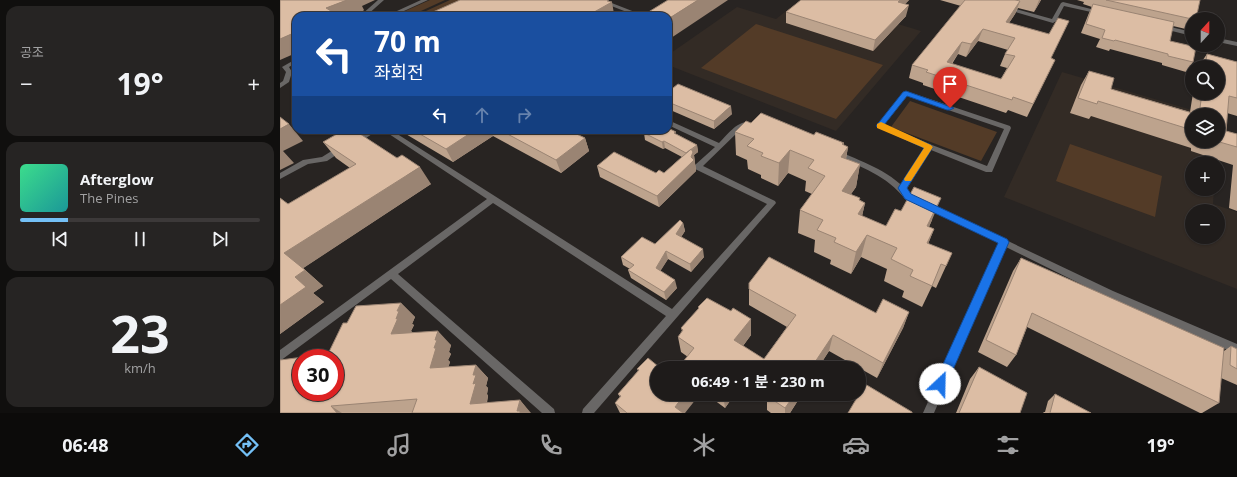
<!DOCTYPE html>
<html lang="ko">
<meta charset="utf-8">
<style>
body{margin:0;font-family:"Open Sans","Noto Sans KR",sans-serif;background:#262423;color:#f1f3f6;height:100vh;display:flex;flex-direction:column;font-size:15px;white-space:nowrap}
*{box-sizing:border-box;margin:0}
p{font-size:13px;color:#a1a1a2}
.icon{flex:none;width:22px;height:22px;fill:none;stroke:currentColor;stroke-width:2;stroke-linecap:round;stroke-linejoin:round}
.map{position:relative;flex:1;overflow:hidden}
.side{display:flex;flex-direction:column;gap:6px;padding:6px;background:#100f0e;width:280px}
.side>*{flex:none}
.top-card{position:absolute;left:12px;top:12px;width:380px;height:122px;border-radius:12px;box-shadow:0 1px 3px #0004,0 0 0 1px #3c3939;background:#1a4fa0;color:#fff;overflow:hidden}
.needle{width:26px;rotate:21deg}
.fabs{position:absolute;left:905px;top:12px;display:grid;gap:8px}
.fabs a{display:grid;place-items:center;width:40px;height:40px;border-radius:50%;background:#1e1b1a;box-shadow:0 1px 3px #0004,0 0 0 1px #3c3939;font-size:20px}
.speed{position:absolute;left:12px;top:349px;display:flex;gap:8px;font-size:20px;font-weight:700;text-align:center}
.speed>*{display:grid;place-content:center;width:52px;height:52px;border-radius:50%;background:#1e1b1a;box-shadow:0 1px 3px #0004,0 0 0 1px #3c3939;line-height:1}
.speed .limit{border:6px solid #d22;background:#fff;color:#111}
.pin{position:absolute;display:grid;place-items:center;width:34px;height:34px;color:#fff;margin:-41px -17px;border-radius:50% 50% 50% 0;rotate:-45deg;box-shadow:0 0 4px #0007}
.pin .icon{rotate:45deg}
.me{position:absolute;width:44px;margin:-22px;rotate:24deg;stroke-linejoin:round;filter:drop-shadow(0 0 3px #0008)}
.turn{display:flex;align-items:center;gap:14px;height:84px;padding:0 16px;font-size:18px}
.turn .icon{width:52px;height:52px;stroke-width:2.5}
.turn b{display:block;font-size:28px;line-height:34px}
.lanes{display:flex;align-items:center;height:38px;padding:0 16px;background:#0003;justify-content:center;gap:20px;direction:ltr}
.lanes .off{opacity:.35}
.big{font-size:30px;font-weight:700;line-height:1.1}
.side .widget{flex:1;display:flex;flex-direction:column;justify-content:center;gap:6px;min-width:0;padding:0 14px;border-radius:12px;background:#262423}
.side .dial{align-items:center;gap:0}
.dial b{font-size:52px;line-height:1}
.song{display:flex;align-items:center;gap:12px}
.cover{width:48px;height:48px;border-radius:6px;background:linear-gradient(135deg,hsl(150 70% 55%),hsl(180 70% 35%))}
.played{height:4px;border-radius:2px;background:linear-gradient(90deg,#74c0f6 20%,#3c3939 20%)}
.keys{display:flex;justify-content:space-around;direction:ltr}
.heat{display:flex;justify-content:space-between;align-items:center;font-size:22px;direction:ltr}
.trip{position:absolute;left:370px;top:361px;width:216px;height:40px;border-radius:20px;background:#1e1b1a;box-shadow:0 1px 3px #0004,0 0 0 1px #3c3939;font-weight:700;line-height:40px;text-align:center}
.dock{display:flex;height:64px;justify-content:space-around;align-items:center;background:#0c0b0a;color:#a1a1a2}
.dock .icon{width:28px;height:28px}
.dock .on{color:#74c0f6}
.dock b{font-size:18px;color:#f1f3f6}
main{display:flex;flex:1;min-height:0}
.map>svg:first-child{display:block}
.built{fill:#332b25;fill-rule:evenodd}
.green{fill:#533b27}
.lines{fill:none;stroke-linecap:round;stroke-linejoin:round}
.lane{fill:#696766;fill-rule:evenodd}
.street{fill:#696766;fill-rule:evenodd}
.wall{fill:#bda38d;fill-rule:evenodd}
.shaded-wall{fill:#9a8473}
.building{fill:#dcbda4;stroke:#9a8473;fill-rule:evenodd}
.route{fill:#1a73e8;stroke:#114b97}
.slow{fill:#f59e0b}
</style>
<main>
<section class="side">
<div class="widget"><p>공조</p>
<div class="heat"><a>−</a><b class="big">19°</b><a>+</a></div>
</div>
<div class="widget">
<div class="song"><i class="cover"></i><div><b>Afterglow</b><p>The Pines</p></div></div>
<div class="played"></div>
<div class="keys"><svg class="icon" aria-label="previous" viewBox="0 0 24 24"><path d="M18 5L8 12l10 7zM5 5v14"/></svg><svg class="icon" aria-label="pause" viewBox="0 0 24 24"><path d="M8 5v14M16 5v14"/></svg><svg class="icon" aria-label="next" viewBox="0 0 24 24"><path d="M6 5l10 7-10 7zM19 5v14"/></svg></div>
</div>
<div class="widget dial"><b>23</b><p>km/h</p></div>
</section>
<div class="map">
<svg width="957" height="413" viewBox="0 0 957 413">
<rect width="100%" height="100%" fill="#282422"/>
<path class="built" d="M520,0H539L641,31L556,131L388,65V55L457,7L496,19Z
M782,72L929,115H912V141H938L941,119L937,163H912V189H934L933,204L957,212V289L724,197ZM912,211H938V237H912Z"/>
<path class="green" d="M150,0H165L130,16H114Z
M170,0H192L165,16H135Z
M476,24L603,65L556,119L421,68Z
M630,101L717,132L701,161L611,127Z
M790,144L882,176L875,217L776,181Z"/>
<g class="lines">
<path class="lane" d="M626,91L730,126L731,128L712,172H706L651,150L626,190H620L619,188L620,186L645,148L597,126L624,92ZM627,96L724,129L707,166L652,145L604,125Z"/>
<path class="street" d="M98,0H104L86,16H80Z
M141,0H148L113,16H106Z
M316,0H324L365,16H357Z
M712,0H718L722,5L772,19L781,3L783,2L823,12L820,14L784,6L776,21L773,23L718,7Z
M882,25L912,32V36L880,28L879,27Z
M938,38L957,42V46L938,42Z
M16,59V63L9,67L12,72L9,82L0,88V83L3,81L6,72L2,67Z
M388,120L439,143C447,135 457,121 469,122L470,124L469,126L459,131L423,166L495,201L496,203L314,413H302L303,409L386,316L213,203L118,274L274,409L275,413H262L111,279L0,361V350L207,199L103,130H111L392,309L487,204L415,169L414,167L415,165L435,147L388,125Z
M90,130H98L77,144H71L70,142L71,140Z
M58,147H61L65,149L47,161L28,164L0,179V173L23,160L42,157Z
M554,152H560C586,163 612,172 631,195L833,291L957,344V354L827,297L726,247L654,413H643L719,243L625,199C607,176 581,166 554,156L553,154Z"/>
</g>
<path class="wall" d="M521,0H629L625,4L626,16L593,51L506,23V12Z
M660,0H761L754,12L738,8L735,14L729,23L771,58L775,60L747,117L728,110L726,113L643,85V83L629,78L632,65L681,6ZM698,41L728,50L725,54L720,66L727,68L721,79L672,64L678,54L686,57Z
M797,0H920L912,19V27L910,30L893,26L890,41L913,62L906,72L882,65V63L830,49L829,51L816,47L820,39L801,33L809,13L812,7L803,4L804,2Z
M927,54L957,62V116L947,113L946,131L957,134V211L949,208L953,165L911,151V148L811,116L809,119L790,113L801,85L809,71L831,89L910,112L913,93H938V67H918ZM912,115L938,141H912Z
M388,92L452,114L434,129L388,109Z
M471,123L534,135L568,147L566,159L580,164L576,187L571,194L580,200L585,203L582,216L606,226L621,211L652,220L649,227L654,229L648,244L672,253L656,288L652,286L642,307L622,297L624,291L604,281L607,269L581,257L571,274L550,264L551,260L534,252L535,240L518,233L520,210L532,194L525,191L526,181L508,173L498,186L481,178V175L468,169L467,160L456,155L455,132Z
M119,130H288L305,138L309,151L281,173L213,136L173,162Z
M364,133L396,134L417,145L418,152L414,155L416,171L379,207L320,177L317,166L376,173H384L402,157L385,148L383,149L365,140Z
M43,142L151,184L23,268L43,286L33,293L44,302L0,334V198L8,204L70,168L56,158Z
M403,223L405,231L401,237L424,257L411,272L388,259L380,271L397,288L386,300L351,278L348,270L350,269L343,265L341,257L375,244Z
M741,258L944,351L951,346L957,349V385L941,378L939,403L922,413H920L747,327L736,355L727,367L698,352L733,271Z
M469,283L596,313L629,312L623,328L597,378L549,351L538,368H398L408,357L401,352L398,337L402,331L401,328L418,310V307L451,311L471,319V335L463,346L484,359L507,327L469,305Z
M121,303L135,317L132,324L134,325L131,331L133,333L171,345L169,352L171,354L168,360L170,362L168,367L196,365L208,378L206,386L208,388L207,394L208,396L207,403L240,400L250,413H0L48,354L67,323Z
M699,367L740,413H676L690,379Z
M357,369L405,413H340L335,403L340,397L338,394L358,371Z
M426,394H455L445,408Z
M478,394H522L510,413H491L487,410V400Z
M775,394L811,413H763L764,412H765L768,401Z"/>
<path class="shaded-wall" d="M67,0H95L82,6L84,10L81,13L75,16H39L46,8Z
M329,0V4L332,2L334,14L331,16H307Z
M418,0H448L388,40V19Z
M620,0H629L616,13L618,2Z
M759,0H761L754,12Z
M740,1L735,14L721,35L726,22Z
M629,5L626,16L593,51L595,40Z
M703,29L698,41L686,57L691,44Z
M16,32V53L0,60V39Z
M682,42L678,54L663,75L667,62Z
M451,106L452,114L434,129V121Z
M9,124L23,141L3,151L14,163L0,170V129Z
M195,130H210L213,136L173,162L166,149Z
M305,138L309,151L281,173L276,160Z
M384,141L385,148L383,149L382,142Z
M564,143L561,156L568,147L564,169L557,179L562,144Z
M417,145L418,152L414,155L416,171L379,207L377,196L407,154Z
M510,150L508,173L498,186L499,163Z
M580,164L576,187L558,213L562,191Z
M140,167L151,184L22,269L4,253Z
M661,198L652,220L638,249L647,226Z
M585,203L580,225L578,214Z
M403,223L405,231L398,242L396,234Z
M654,229L645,252L647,243Z
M587,235L581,257L571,274L576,252Z
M423,249L424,257L411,272L410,264Z
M386,251L388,259L378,275L376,268Z
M25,270L43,286L33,293L44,302L0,334V305L15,277Z
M395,280L397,288L386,300L384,292Z
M121,303L135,317L132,324L134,325L131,331L133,333L111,334L116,319L117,311Z
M629,312L623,328L597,378L603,363Z
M471,319V335L456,355L454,340Z
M158,331L171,345L169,352L171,354L168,360L170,362L164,382L150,368L154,348L155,340Z
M553,335L549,351L538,368H531Z
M196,365L208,378L206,386L208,388L207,394L208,396L204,413L190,404L193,384V375Z
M405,394H420L405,413H397L395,407Z
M443,394H455L445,408Z
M515,394H522L510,413H505V408Z
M240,400L251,413H239L237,411Z
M51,406L62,413H57Z"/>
<path class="building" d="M0,0H67L46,8L51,11L39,16H16V32L0,39Z
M180,0H328L327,1L332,2L307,16H144Z
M388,0H418L388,19V16H362Z
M521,0H620L618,2L629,5L595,40L506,12Z
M685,0H735L740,1L726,22L769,34L778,18L789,21L771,58L775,60L753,104L733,97L732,100L646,72L648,70L632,65ZM703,29L735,38L725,54L735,56L721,79L667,62L682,42L691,44Z
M826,0H920L916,19H912Z
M813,4L894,22L890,41L916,47L913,62L888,56V54L835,40L834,41L822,38L825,30L806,24Z
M927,54L957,62V98L949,96L946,131L957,134V147L936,141H938V115H912V130L818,101L817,104L798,98L809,71L834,78L831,89L919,115L922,93H938V67H925Z
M398,84L451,106L434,121L388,102V92Z
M481,113L534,135L536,132L564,143L562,144L568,147L561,157L580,164L562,191L580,198L579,200L585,203L578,214L606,226L615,209L621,211L634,187L661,198L647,226L654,229L647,243L672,253L666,266L661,264L652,286L630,276L633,270L611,259L617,248L587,235L576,252L554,242L556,238L537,230L543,220L520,210L545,176L528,168L534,160L510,150L499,163L481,156L483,153L467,146L474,139L455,132L466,121L471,123Z
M0,117L9,124L0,129Z
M388,128L396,132L394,133L417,145L406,153L384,141L382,142L364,133L368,130H388Z
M64,130H74L117,158L122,155L140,167L4,253L25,270L15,277L26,287L0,305V198L8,204L76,164L43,142Z
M133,130H195L166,149Z
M220,130H288L305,138L276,160Z
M411,149L413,152L411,157L414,160L377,196L317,166L334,152L376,173L379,170L384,173Z
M400,220L403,223L396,234L423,249L410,264L386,251L376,268L395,280L384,292L348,270L354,265L341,257L362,237L375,244Z
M489,257L596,313L603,299L629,312L603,363L553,335L531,368H398L414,348L398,337L403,330L401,328L419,308L418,307L427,298L451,311L453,308L471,319L454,340L484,359L516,315L469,289V283Z
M741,258L944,348L939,403L752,313L736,355L706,340Z
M121,303L117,311H119L116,319L118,318L111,334L158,331L155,340H157L154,348H156L150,368L196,365L193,375H196L193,384L196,383L190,404L240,400L237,411H240V413H132L137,399L51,406L57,413H0V360L48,354L63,323H67L76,306ZM21,358H55V392H21Z
M951,346L957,349V369L950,365Z
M368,358L379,367L381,364L387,368H377V394H405L395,407L403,413H347L335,403L341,396L338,394L359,370L357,369Z
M699,367L747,393L740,413H679Z
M585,384L632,412V413H568Z
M489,394H515L505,408L487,396Z
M775,394L811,413H770Z"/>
<path class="route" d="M626,91L674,108L670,110H667L627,96L604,125L651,145L653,147L627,188L631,194L727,239L729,242L665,388L660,390L656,388L654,384L718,243L625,199L618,188L644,148L596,126L623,92Z"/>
<path class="slow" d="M601,122L651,145L653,147L631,181H625L624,179L644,148L597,128V124Z"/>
</svg>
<div class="fabs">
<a><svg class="needle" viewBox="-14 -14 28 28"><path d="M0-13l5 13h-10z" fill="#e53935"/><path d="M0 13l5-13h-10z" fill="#a1a1a2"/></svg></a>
<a><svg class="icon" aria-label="search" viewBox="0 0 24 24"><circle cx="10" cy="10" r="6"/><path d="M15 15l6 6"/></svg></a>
<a><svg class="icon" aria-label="layers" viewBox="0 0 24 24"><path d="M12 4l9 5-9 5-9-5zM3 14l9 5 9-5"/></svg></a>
<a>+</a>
<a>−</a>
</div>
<div class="speed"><div class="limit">30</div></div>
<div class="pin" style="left:670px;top:108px;background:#d93025"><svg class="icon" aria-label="arrive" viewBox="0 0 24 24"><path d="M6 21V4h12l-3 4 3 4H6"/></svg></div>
<svg class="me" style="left:660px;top:384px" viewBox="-20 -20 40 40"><circle r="19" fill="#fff"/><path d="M0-13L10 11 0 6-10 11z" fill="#1a73e8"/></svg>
<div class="trip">06:49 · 1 분 · 230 m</div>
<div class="top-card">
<div class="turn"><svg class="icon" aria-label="left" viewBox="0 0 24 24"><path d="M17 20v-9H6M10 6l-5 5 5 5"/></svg><div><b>70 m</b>좌회전</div></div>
<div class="lanes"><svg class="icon" aria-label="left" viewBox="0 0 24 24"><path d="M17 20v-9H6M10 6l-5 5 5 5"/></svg><svg class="icon off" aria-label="ahead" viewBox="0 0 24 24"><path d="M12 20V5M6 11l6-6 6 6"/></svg><svg class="icon off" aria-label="right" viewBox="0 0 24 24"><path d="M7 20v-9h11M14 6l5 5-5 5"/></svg></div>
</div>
</div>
</main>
<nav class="dock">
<b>06:48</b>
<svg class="icon on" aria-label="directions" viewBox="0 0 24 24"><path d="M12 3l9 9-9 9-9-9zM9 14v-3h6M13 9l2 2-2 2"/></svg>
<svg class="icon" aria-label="music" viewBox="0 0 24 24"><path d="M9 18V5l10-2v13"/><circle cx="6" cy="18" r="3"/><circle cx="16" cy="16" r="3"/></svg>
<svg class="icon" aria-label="phone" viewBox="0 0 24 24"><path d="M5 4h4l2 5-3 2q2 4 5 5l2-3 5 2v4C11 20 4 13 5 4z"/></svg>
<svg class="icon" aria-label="climate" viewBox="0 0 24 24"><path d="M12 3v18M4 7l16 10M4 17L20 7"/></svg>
<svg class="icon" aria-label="car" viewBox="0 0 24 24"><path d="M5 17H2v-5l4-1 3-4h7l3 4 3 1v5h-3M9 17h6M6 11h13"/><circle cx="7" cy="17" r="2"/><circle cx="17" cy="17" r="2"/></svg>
<svg class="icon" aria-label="filters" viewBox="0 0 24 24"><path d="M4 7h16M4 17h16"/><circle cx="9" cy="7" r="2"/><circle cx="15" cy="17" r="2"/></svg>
<b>19°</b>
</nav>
